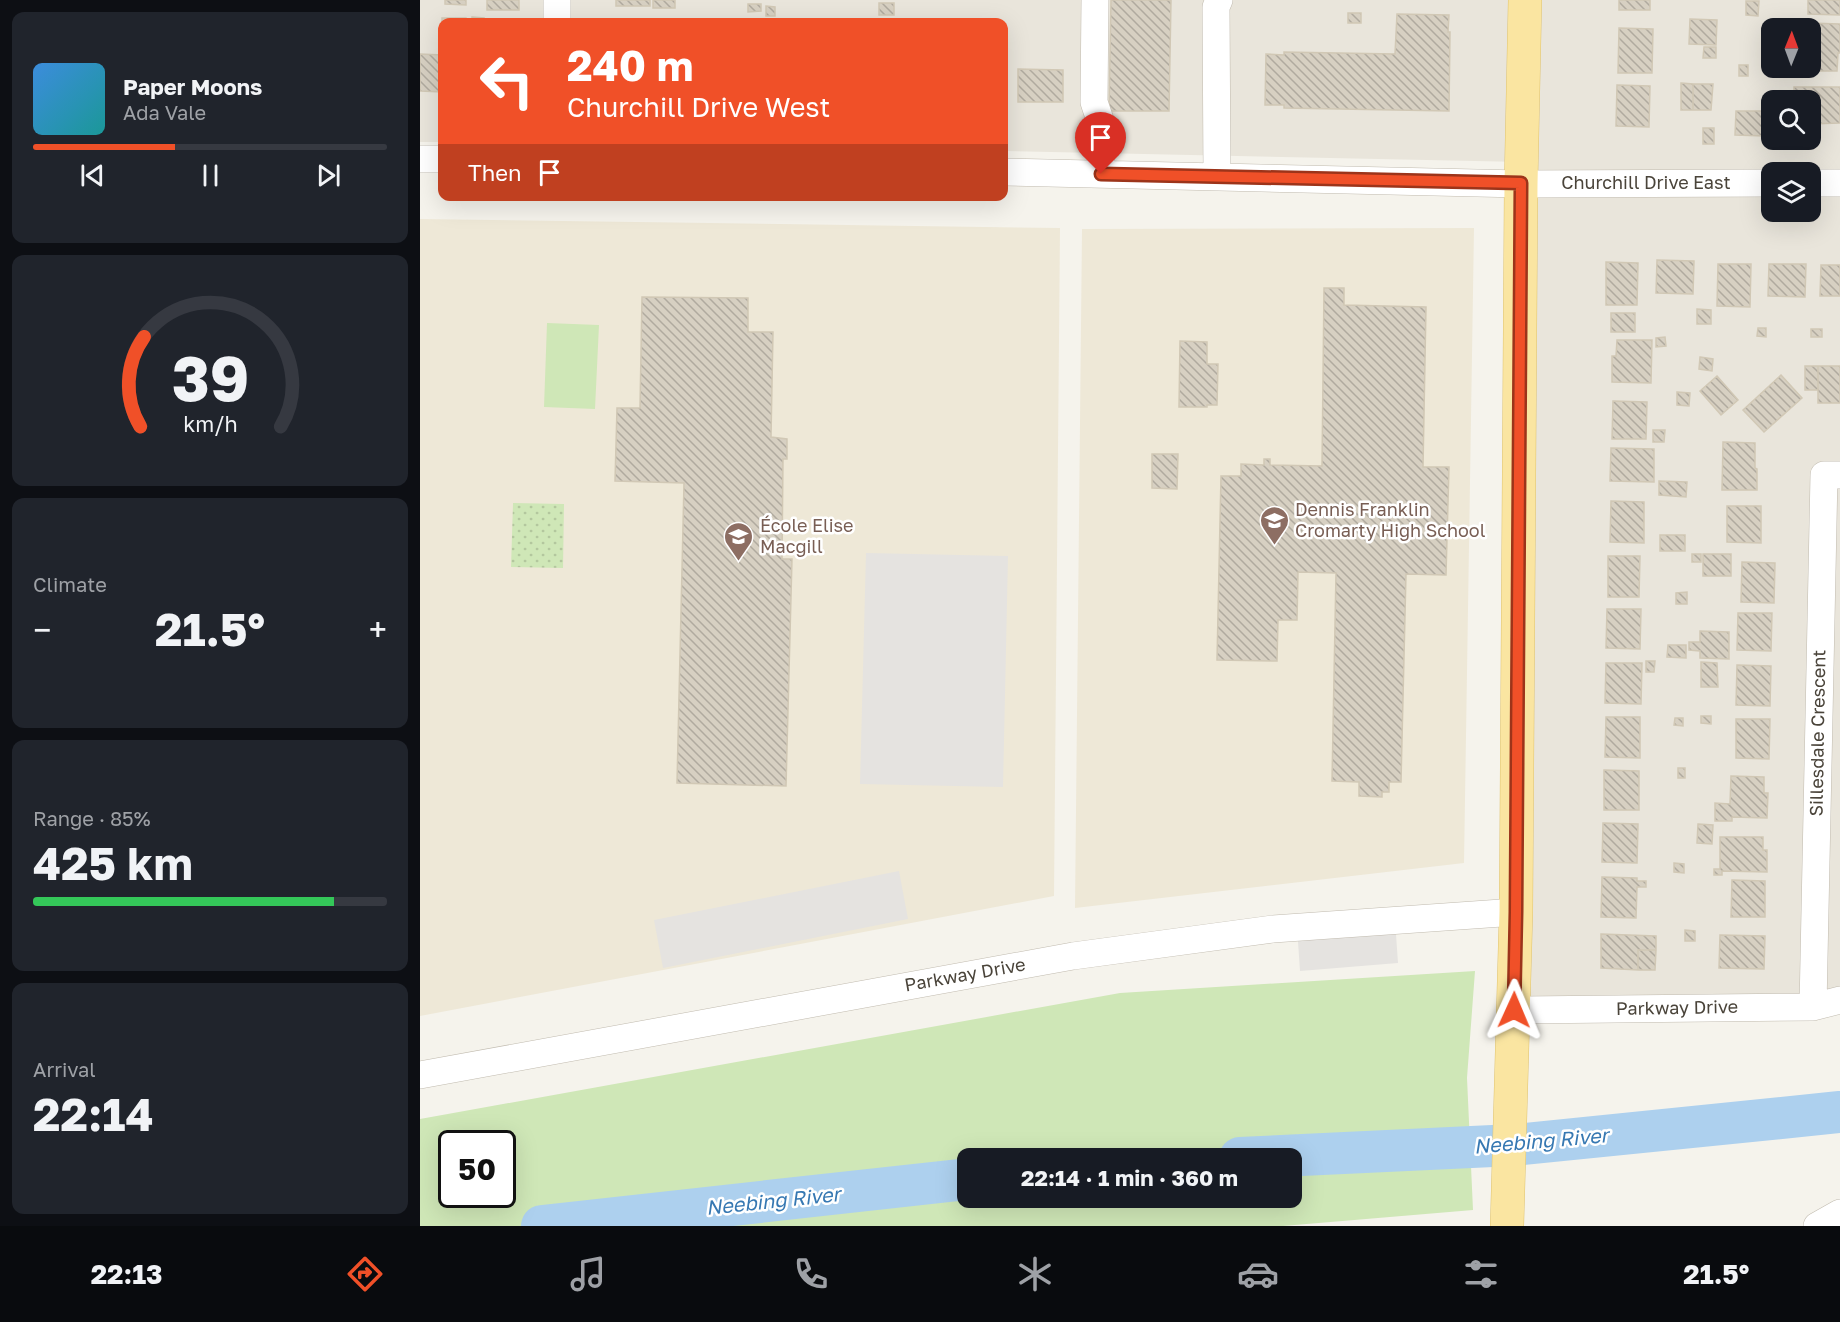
<!DOCTYPE html>
<meta charset="utf-8">
<style>
body{margin:0;font-family:"Golos Text",sans-serif;background:#20242c;color:#f1f3f6;height:100vh;display:flex;flex-direction:column;font-size:22px;white-space:nowrap}
*{box-sizing:border-box;margin:0}
p{font-size:20px;color:#9ea1a6}
.icon{flex:none;width:33px;height:33px;fill:none;stroke:currentColor;stroke-width:2;stroke-linecap:round;stroke-linejoin:round}
.map{position:relative;flex:1;overflow:hidden}
.side{display:flex;flex-direction:column;gap:12px;padding:12px;background:#0d0f14;width:420px}
.side>*{flex:none}
.top-card{position:absolute;left:18px;top:18px;width:570px;height:183px;border-radius:12px;box-shadow:0 6px 24px #0002;background:#f05028;color:#fff;overflow:hidden}
.needle{width:39px;rotate:1deg}
.buttons{position:absolute;left:1341px;top:18px;display:grid;gap:12px}
.buttons a{display:grid;place-items:center;width:60px;height:60px;border-radius:12px;background:#171b24;box-shadow:0 6px 24px #0002;font-size:30px}
.speed{position:absolute;left:18px;top:1130px;display:flex;gap:12px;font-size:30px;font-weight:700;text-align:center}
.speed>*{display:grid;place-content:center;width:78px;height:78px;border-radius:50%;background:#171b24;box-shadow:0 6px 24px #0002;line-height:1}
.speed .limit{border:3px solid #111;border-radius:9px;background:#fff;color:#111}
.pin{position:absolute;display:grid;place-items:center;width:51px;height:51px;color:#fff;margin:-62px -26px;border-radius:50% 50% 50% 0;rotate:-45deg;box-shadow:0 0 6px #0007}
.pin .icon{rotate:45deg}
.me{position:absolute;width:66px;margin:-33px;rotate:1deg;stroke-linejoin:round;filter:drop-shadow(0 0 4px #0008)}
.turn{display:flex;align-items:center;gap:21px;height:126px;padding:0 30px;font-size:27px}
.turn .icon{width:78px;height:78px;stroke-width:2.5}
.turn b{display:block;font-size:42px;line-height:51px}
.then{display:flex;align-items:center;height:57px;padding:0 30px;background:#0003;gap:12px;font-size:22px}
.big{font-size:45px;font-weight:700;line-height:1.1}
.side .widget{flex:1;display:flex;flex-direction:column;justify-content:center;gap:9px;min-width:0;padding:0 21px;border-radius:12px;background:#20242c}
.side .dial{align-items:center;gap:0}
.dial svg{height:156px;overflow:visible;fill:none;stroke:#363941;stroke-width:7;stroke-linecap:round;text-anchor:middle}
.dial text{fill:#f1f3f6;stroke:none}
.song{display:flex;align-items:center;gap:18px}
.cover{width:72px;height:72px;border-radius:9px;background:linear-gradient(135deg,hsl(210 70% 55%),hsl(180 70% 35%))}
.played{height:6px;border-radius:3px;background:linear-gradient(90deg,#f05028 40%,#363941 40%)}
.keys{display:flex;justify-content:space-around;direction:ltr}
.heat{display:flex;justify-content:space-between;align-items:center;font-size:33px;direction:ltr}
.charge{height:9px;border-radius:4px;background:linear-gradient(90deg,#34c759 85%,#363941 0)}
.trip{position:absolute;left:537px;top:1148px;width:345px;height:60px;border-radius:12px;background:#171b24;box-shadow:0 6px 24px #0002;font-weight:700;line-height:60px;text-align:center}
.dock{display:flex;height:96px;justify-content:space-around;align-items:center;background:#090b0e;color:#9ea1a6}
.dock .icon{width:42px;height:42px}
.dock .on{color:#f05028}
.dock b{font-size:27px;color:#f1f3f6}
main{display:flex;flex:1;min-height:0}
.map>svg:first-child{display:block}
.residential{fill:#e9e5db;fill-rule:evenodd}
.education{fill:#eee8d7}
.green{fill:#cfe7b7;fill-rule:evenodd}
.park{fill:url(#park-dots)}
.parking{fill:#e5e3e0}
.lines{fill:none;stroke-linecap:round;stroke-linejoin:round}
.river{stroke:#add0ee;stroke-width:42}
.building{fill:url(#building-back-hatch);stroke:#d1c8b5;stroke-width:1.5}
.minor-casing{stroke:#c1bbaf;stroke-width:28}
.major-casing{stroke:#dfc370;stroke-width:34}
.minor{stroke:#fff;stroke-width:27}
.major{stroke:#fae5a1;stroke-width:33}
.route-casing{stroke:#9c341a;stroke-width:15}
.route{stroke:#f05028;stroke-width:10}
.labels{text-anchor:middle;stroke-width:5;stroke-linejoin:round;paint-order:stroke}
.street-label{font-size:18px;fill:#4a443a;stroke:#fff}
.education-label{font-size:18px;fill:#785e54;stroke:#fff;text-anchor:start}
.water-label{font-size:20px;font-style:italic;fill:#3678b2;stroke:#fff}
</style>
<main>
<section class="side">
<div class="widget">
<div class="song"><i class="cover"></i><div><b>Paper Moons</b><p>Ada Vale</p></div></div>
<div class="played"></div>
<div class="keys"><svg class="icon" aria-label="previous" viewBox="0 0 24 24"><path d="M18 5L8 12l10 7zM5 5v14"/></svg><svg class="icon" aria-label="pause" viewBox="0 0 24 24"><path d="M8 5v14M16 5v14"/></svg><svg class="icon" aria-label="next" viewBox="0 0 24 24"><path d="M6 5l10 7-10 7zM19 5v14"/></svg></div>
</div>
<div class="widget dial"><svg viewBox="0 0 100 80">
<path d="M14 69A42 42 0 1 1 86 69"/>
<path d="M14 69A42 42 0 0 1 16 23" stroke="#f05028"/>
<text x="50" y="56" font-size="32" font-weight="700">39</text>
<text x="50" y="72" font-size="11">km/h</text>
</svg></div>
<div class="widget"><p>Climate</p>
<div class="heat"><a>−</a><b class="big">21.5°</b><a>+</a></div>
</div>
<div class="widget"><p>Range · 85%</p><b class="big">425 km</b><div class="charge"></div></div>
<div class="widget"><p>Arrival</p><b class="big">22:14</b></div>
</section>
<div class="map">
<svg width="1420" height="1226" viewBox="0 0 1420 1226">
<defs>
<pattern id="park-dots" width="8" height="8" patternUnits="userSpaceOnUse" patternTransform="scale(1.5)"><rect width="8" height="8" fill="#cfe7b7"/><path d="M2 2h.1M6 6h.1" fill="none" stroke="#b3c79e" stroke-width="1.8" stroke-linecap="round"/></pattern>
<pattern id="building-back-hatch" width="6" height="6" patternUnits="userSpaceOnUse" patternTransform="scale(1.5)"><rect width="6" height="6" fill="#d7d0c2"/><path d="M-1 5l2 2M0 0l6 6M5-1l2 2" fill="none" stroke="#b0aa9f"/></pattern>
</defs>
<rect width="100%" height="100%" fill="#f5f3ec"/>
<path class="residential" d="M0,0H1420V990L1391,998H1098L1103,162L584,151V22H22V142H0ZM1352,28H1390V68H1352ZM1352,100H1390V140H1352ZM1352,172H1390V212H1352Z"/>
<path class="education" d="M0,219L640,228L634,896L0,1016Z
M1054,228L1044,863L655,908L662,229Z"/>
<path class="green" d="M127,323L179,325L175,409L124,407Z
M1055,971L1047,1078L1053,1210L863,1226H0V1119L700,993ZM32,1143H82V1194H32ZM548,1158H872V1197H548Z"/>
<path class="park" d="M93,503L144,504L143,568L91,567Z"/>
<path class="parking" d="M446,553L588,556L583,787L440,784Z
M479,871L488,919L243,968L234,920Z
M975,920L978,963L880,971L877,927Z"/>
<g class="lines">
<path class="river" d="M820,1158L1094,1145L1420,1112
M122,1226L548,1179"/>
</g>
<path class="building" d="M25,0H46V5L25,4Z
M67,0H99V10H67Z
M196,0H230V6H196Z
M233,0H255V8H233Z
M691,0H751L749,111H689Z
M1199,0H1230V10H1199Z
M1388,0H1420V15L1388,14Z
M1326,1H1339L1338,16L1326,15Z
M459,3H474V15H459Z
M328,4H341V11L328,12Z
M346,6L355,7V16H346Z
M928,13H941V23H928Z
M977,14L1029,15L1028,32H1030L1029,111L864,108V105H845L846,54L864,55V52L975,54Z
M52,17L64,18L63,22H52Z
M22,18H46V22H22V44Z
M1270,19L1297,20L1296,45L1269,44Z
M1388,23L1420,24V53H1418L1417,71H1387V68H1390V28H1387Z
M1199,28L1233,29L1232,73H1198Z
M1284,47H1296V58H1283Z
M0,54L22,55V92L0,91Z
M1319,65H1328V76H1319Z
M598,69L643,70V102H598Z
M1261,83L1273,84V110H1261Z
M1273,84H1293L1291,110H1273Z
M1197,85L1230,86L1229,127L1196,126Z
M1374,87H1420V123L1390,124V100H1374Z
M1316,111H1345L1344,136L1315,135Z
M1283,128H1294V144H1283Z
M1237,260L1274,261L1273,294L1236,293Z
M1186,262L1218,263L1217,305H1186Z
M1298,264H1331L1330,307L1297,306Z
M1349,264H1386L1385,297L1348,296Z
M1401,265H1420V296H1400Z
M904,288H924V305L1006,307L1003,467H1029L1026,575L986,574L981,782H969V792H962V797L939,796V782L912,781L916,573L878,572L877,620H858L857,661L797,660L801,476H821V464L844,465V459H850V465L902,466Z
M222,297L328,298V332H353L351,437L367,439V459H363L362,559H372L366,786L257,783L264,483L195,481L197,408H220Z
M1277,309L1291,310V324H1277Z
M1191,313H1215V332H1191Z
M1338,328H1346V337L1337,336Z
M1391,329H1402V337H1391Z
M1245,337L1246,346L1236,347V338Z
M1197,340H1232L1231,383L1192,382V356H1196Z
M760,341L787,342V364H798L797,405H787V407H759Z
M1280,357L1293,359L1292,371L1279,369Z
M1385,366H1398V390H1385Z
M1398,366H1420V403H1398Z
M1361,375L1382,398L1344,432L1323,410Z
M1297,376L1318,400L1301,415L1280,391Z
M1257,392L1270,393L1269,406L1257,405Z
M1193,401L1227,402L1226,439H1192Z
M1233,430H1245L1244,442H1233Z
M1303,442L1335,443V468L1337,469V490H1302Z
M1191,448L1234,449V482L1190,481Z
M732,454H758L757,489L732,488Z
M1239,481L1267,482L1266,497L1239,495Z
M1191,501L1224,502V543L1190,542Z
M1307,506H1341V543L1307,542Z
M1240,535H1265V551H1240Z
M1272,554H1281V562H1272Z
M1283,554H1311V576H1283Z
M1188,556H1220L1219,597H1188Z
M1322,562L1355,563L1354,603L1321,602Z
M1267,592V604H1256V593Z
M1187,609H1221L1220,649L1186,648Z
M1318,613H1352L1351,651L1317,650Z
M1280,631L1309,632V659L1280,658V651L1269,650V642H1280Z
M1248,645H1266V658L1247,657Z
M1226,661H1235L1234,672H1226Z
M1281,662L1297,663L1298,687H1281Z
M1186,663H1222L1221,704L1185,703Z
M1317,665L1351,666L1350,706L1316,705Z
M1281,716H1291V724L1281,723Z
M1186,717H1220V758L1185,757Z
M1255,718H1263V726L1254,725Z
M1316,719H1350L1349,759L1316,758Z
M1258,768H1265V778H1258Z
M1184,770L1219,771V810H1184Z
M1311,776L1344,777V793H1348L1347,818L1312,817V821H1295V803L1310,804Z
M1183,823L1218,824L1217,863L1182,862Z
M1278,824L1293,825L1292,844L1277,843Z
M1300,837H1343V850H1347V872L1302,871V875H1294V869H1300Z
M1254,863L1264,864V873L1254,872Z
M1182,877L1217,878V881H1226V887H1217L1216,918L1181,917Z
M1312,880L1345,881V917H1311Z
M1265,930L1275,931V941H1265Z
M1181,934L1236,936V950H1218V970L1181,968Z
M1300,935L1345,936L1344,969L1299,968Z
M1218,950H1236L1235,970H1218Z"/>
<g class="lines">
<defs>
<path id="minor" d="M137,0V22
M675,0L674,102L681,123V174
M0,159H22
M584,172L1101,184L1352,183
M797,177L796,7L799,0
M1390,183H1420
M1393,1007L1404,475H1420
M1094,1010L1393,1007L1420,1000
M0,1075L653,956L853,929L1096,912
M1397,1226L1420,1213"/>
<path id="major" d="M1087,1226L1096,912L1101,184L1105,0"/>
</defs>
<use href="#minor" class="minor-casing"/>
<use href="#major" class="major-casing"/>
<use href="#minor" class="minor"/>
<use href="#major" class="major"/>
</g>
<g class="lines">
<defs>
<path id="route" d="M681,174L1101,183L1096,912L1094,1010"/>
</defs>
<use href="#route" class="route-casing"/>
<use href="#route" class="route"/>
</g>
<defs>
<symbol id="school-pin" viewBox="-11 -11 22 30"><path d="M0 17L-7.5 6A9.5 9.5 0 1 1 7.5 6Z" fill="#8d6e63" stroke="#fff"/><path d="M0-5L7-2L0 1L-7-2ZM-4 1L0 2.5L4 1V4Q0 6-4 4Z" fill="#fff"/></symbol>
</defs>
<g fill-rule="evenodd">
<use href="#school-pin" x="838" y="504" width="33" height="45"/>
<use href="#school-pin" x="302" y="520" width="33" height="45"/>
</g>
<g class="labels">
<g class="street-label">
<text x="1226" y="189">Churchill Drive East</text>
<text transform="translate(1398 733) rotate(-89)" y="6">Sillesdale Crescent</text>
<text transform="translate(545 975) rotate(-10)" y="6">Parkway Drive</text>
<text transform="translate(1257 1008) rotate(-1)" y="6">Parkway Drive</text>
</g>
<g class="education-label">
<text x="875" y="516">Dennis Franklin<tspan x="875" dy="21">Cromarty High School</tspan></text>
<text x="340" y="532">École Elise<tspan x="340" dy="21">Macgill</tspan></text>
</g>
<g class="water-label">
<text transform="translate(1121 1141) rotate(-5)" y="7">Neebing River</text>
<text transform="translate(353 1201) rotate(-6)" y="7">Neebing River</text>
</g>
</g>
</svg>
<div class="buttons">
<a><svg class="needle" viewBox="-14 -14 28 28"><path d="M0-13l5 13h-10z" fill="#e53935"/><path d="M0 13l5-13h-10z" fill="#9ea1a6"/></svg></a>
<a><svg class="icon" aria-label="search" viewBox="0 0 24 24"><circle cx="10" cy="10" r="6"/><path d="M15 15l6 6"/></svg></a>
<a><svg class="icon" aria-label="layers" viewBox="0 0 24 24"><path d="M12 4l9 5-9 5-9-5zM3 14l9 5 9-5"/></svg></a>
</div>
<div class="speed"><div class="limit">50</div></div>
<div class="pin" style="left:681px;top:174px;background:#d93025"><svg class="icon" aria-label="arrive" viewBox="0 0 24 24"><path d="M6 21V4h12l-3 4 3 4H6"/></svg></div>
<svg class="me" style="left:1094px;top:1010px" viewBox="-20 -20 40 40"><path d="M0-17L14 15 0 8-14 15z" fill="#f05028" stroke="#fff" stroke-width="4"/></svg>
<div class="trip">22:14 · 1 min · 360 m</div>
<div class="top-card">
<div class="turn"><svg class="icon" aria-label="left" viewBox="0 0 24 24"><path d="M17 20v-9H6M10 6l-5 5 5 5"/></svg><div><b>240 m</b>Churchill Drive West</div></div>
<div class="then">Then<svg class="icon" aria-label="arrive" viewBox="0 0 24 24"><path d="M6 21V4h12l-3 4 3 4H6"/></svg></div>
</div>
</div>
</main>
<nav class="dock">
<b>22:13</b>
<svg class="icon on" aria-label="directions" viewBox="0 0 24 24"><path d="M12 3l9 9-9 9-9-9zM9 14v-3h6M13 9l2 2-2 2"/></svg>
<svg class="icon" aria-label="music" viewBox="0 0 24 24"><path d="M9 18V5l10-2v13"/><circle cx="6" cy="18" r="3"/><circle cx="16" cy="16" r="3"/></svg>
<svg class="icon" aria-label="phone" viewBox="0 0 24 24"><path d="M5 4h4l2 5-3 2q2 4 5 5l2-3 5 2v4C11 20 4 13 5 4z"/></svg>
<svg class="icon" aria-label="climate" viewBox="0 0 24 24"><path d="M12 3v18M4 7l16 10M4 17L20 7"/></svg>
<svg class="icon" aria-label="car" viewBox="0 0 24 24"><path d="M5 17H2v-5l4-1 3-4h7l3 4 3 1v5h-3M9 17h6M6 11h13"/><circle cx="7" cy="17" r="2"/><circle cx="17" cy="17" r="2"/></svg>
<svg class="icon" aria-label="filters" viewBox="0 0 24 24"><path d="M4 7h16M4 17h16"/><circle cx="9" cy="7" r="2"/><circle cx="15" cy="17" r="2"/></svg>
<b>21.5°</b>
</nav>
